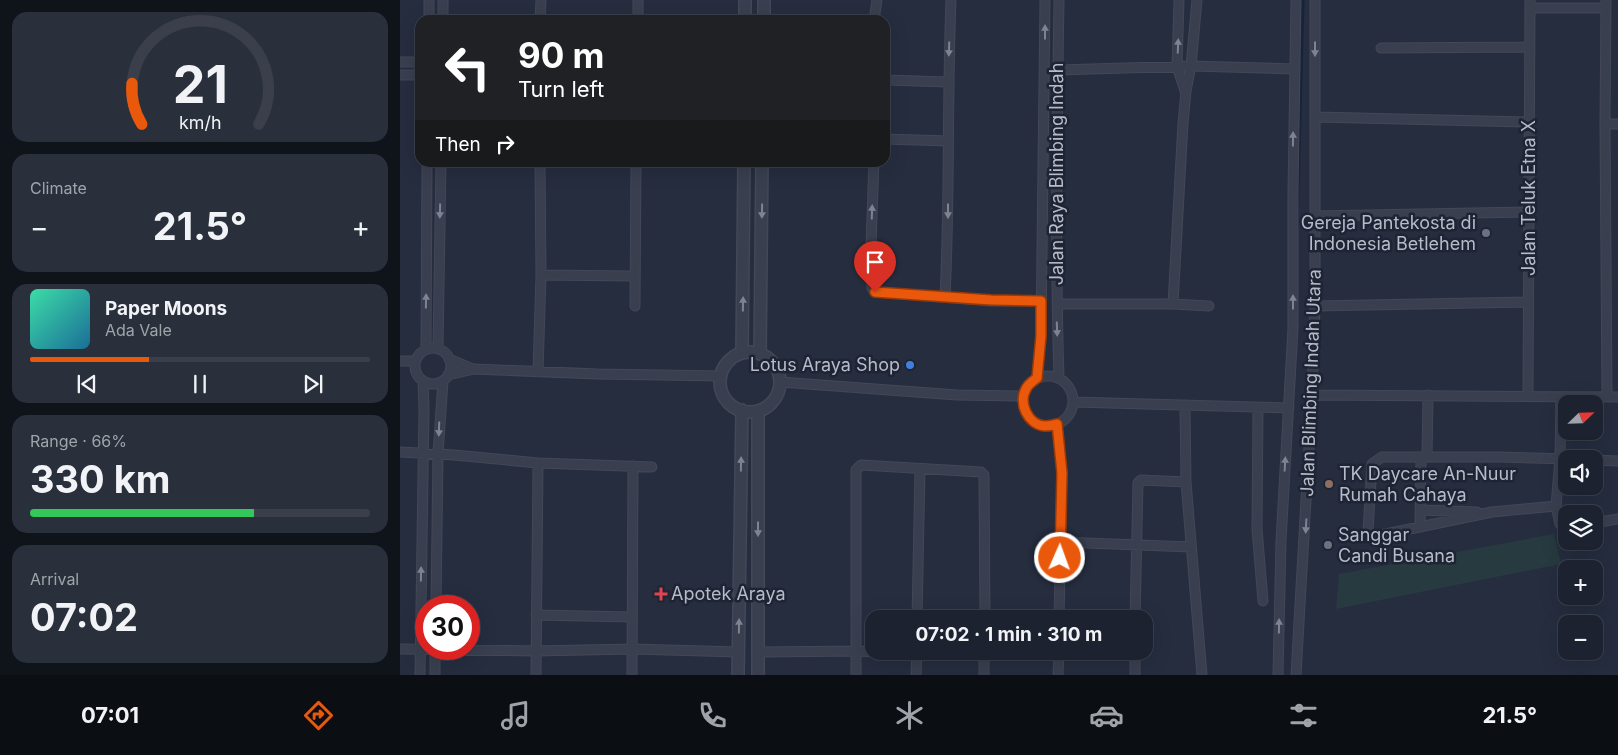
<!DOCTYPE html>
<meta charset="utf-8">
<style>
body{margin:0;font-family:Inter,sans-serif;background:#292f3b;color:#f1f3f6;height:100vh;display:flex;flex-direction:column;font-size:19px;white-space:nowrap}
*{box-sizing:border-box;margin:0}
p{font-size:16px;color:#a0a4aa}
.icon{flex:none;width:28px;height:28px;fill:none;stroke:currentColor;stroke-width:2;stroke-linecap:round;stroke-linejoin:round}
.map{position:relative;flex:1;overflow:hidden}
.sheet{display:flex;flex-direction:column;gap:12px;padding:12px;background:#0f131a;width:400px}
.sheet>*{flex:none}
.hud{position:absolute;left:15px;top:15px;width:475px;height:152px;border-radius:15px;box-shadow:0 5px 20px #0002,0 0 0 1px #3a3f4b;background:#202124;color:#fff;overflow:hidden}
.needle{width:32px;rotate:67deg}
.fabs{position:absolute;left:1158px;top:395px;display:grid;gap:10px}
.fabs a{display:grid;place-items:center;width:45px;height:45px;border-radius:10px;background:#1c222f;box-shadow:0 5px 20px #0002,0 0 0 1px #3a3f4b;font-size:25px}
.speed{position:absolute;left:15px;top:595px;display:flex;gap:10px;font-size:25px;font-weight:700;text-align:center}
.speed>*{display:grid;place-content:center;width:65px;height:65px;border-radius:50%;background:#1c222f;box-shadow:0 5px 20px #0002,0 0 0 1px #3a3f4b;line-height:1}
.speed .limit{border:8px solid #d22;background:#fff;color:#111}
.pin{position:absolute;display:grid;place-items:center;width:42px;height:42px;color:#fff;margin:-51px -21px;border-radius:50% 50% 50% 0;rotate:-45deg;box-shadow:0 0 5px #0007}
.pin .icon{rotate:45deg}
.me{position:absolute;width:55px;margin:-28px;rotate:2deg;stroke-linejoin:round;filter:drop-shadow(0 0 4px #0008)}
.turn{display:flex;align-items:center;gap:18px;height:105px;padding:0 20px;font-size:22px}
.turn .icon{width:65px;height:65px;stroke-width:2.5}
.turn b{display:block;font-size:35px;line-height:42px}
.then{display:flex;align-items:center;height:48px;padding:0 20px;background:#0003;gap:10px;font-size:19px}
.big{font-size:38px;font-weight:700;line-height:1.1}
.sheet .tile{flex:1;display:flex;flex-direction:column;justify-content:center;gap:8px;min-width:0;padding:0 18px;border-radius:15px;background:#292f3b}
.sheet .dial{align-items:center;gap:0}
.dial svg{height:130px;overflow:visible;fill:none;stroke:#3a3f4b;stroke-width:7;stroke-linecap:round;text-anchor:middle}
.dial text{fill:#f1f3f6;stroke:none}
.song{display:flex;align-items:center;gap:15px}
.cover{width:60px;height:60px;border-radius:8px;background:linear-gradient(135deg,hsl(160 70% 55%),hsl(200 70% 35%))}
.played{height:5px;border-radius:2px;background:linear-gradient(90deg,#ea580c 35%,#3a3f4b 35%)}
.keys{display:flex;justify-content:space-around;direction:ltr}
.heat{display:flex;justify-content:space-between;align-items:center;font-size:28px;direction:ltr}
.charge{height:8px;border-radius:4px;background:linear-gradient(90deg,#34c759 66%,#3a3f4b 0)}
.trip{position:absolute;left:465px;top:610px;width:288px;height:50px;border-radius:15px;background:#1c222f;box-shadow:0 5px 20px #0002,0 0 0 1px #3a3f4b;font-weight:700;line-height:50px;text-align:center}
.tabs{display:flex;height:80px;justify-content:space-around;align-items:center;background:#0b0e13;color:#a0a4aa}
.tabs .icon{width:35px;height:35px}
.tabs .selected{color:#ea580c}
.tabs b{font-size:22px;color:#f1f3f6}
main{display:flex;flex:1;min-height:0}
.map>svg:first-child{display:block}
.green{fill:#273a40}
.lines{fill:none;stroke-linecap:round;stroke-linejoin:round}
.stream{stroke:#18223d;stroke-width:3}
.minor-casing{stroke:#434858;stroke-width:11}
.tertiary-casing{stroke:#434858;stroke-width:14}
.minor{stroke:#393f4f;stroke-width:9}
.tertiary{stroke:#393f4f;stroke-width:11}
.oneway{fill:#7e8393}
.route-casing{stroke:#983908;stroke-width:12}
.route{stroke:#ea580c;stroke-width:9}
.worship-dot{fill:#6b7280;stroke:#1e2434;stroke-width:2}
.shop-dot{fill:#3f7fe0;stroke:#1e2434;stroke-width:2}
.education-dot{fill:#8d6e63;stroke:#1e2434;stroke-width:2}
.health-dot{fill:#e0444e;stroke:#1e2434;stroke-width:2}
.labels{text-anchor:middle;stroke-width:5;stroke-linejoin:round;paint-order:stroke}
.street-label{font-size:18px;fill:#b6bbca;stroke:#1e2434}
.poi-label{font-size:18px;fill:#b6bbca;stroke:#1e2434;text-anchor:start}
</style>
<main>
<section class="sheet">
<div class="tile dial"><svg viewBox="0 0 100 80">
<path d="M14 69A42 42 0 1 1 86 69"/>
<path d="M14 69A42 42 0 0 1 8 44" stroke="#ea580c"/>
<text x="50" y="56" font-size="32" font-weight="700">21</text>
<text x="50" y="72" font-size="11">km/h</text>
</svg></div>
<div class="tile"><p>Climate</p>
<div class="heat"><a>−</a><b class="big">21.5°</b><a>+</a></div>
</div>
<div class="tile">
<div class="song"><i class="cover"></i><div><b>Paper Moons</b><p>Ada Vale</p></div></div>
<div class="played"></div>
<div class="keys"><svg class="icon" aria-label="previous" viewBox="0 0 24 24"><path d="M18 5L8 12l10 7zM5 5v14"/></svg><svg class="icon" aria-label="pause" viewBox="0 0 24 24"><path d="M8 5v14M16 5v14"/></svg><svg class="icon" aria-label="next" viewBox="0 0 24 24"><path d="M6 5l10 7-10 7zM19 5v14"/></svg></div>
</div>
<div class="tile"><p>Range · 66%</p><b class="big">330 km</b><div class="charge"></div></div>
<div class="tile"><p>Arrival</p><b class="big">07:02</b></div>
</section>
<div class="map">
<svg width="1218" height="675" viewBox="0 0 1218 675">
<rect width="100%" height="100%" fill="#252d3f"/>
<path class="green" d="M1154,534L1161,564L936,609L939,574Z"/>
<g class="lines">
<path class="stream" d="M897,227L903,0"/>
<defs>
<path id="minor" d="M779,0L777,66L785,91
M1206,0L1205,124L1207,397
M1130,8H1206
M29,20V0
M43,20V0
M140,20L141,0
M238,20V0
M474,20L477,0
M981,48L1130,47
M0,62H20
M658,70L791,66L894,69
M0,75H20
M485,80L548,82
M916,117L1128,122
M1205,124H1218
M485,139L548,141
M474,162L471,245L472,288L475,292L591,301H641
M915,216L1129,212
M141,275L235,276
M545,297C550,198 547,99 551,0
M657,304H773L809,306
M773,304L783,123L786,91L791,66L797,0
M235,306L236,162
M915,306L1128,302
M15 366a18 18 0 1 1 36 0a18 18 0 1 1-36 0Z
M26,349L27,162
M38,349L41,162
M49,359L73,369
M0,361H15
M138,372L141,275L140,162
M48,375L74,369L198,374L321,376
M623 401a25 25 0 1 1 50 0a25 25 0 1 1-50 0Z
M637,378L641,337L645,0
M659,378C655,252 657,126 659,0
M380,382L557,395L623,396
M912,395L1218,397
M1128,397L1130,0
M1161,397L1160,458L1156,506L1160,524L1166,527
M673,402L889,408
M785,405L786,482L802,675
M858,408L857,529L863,601
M657,424L662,473L659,619
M0,452L54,455L138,463L252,467
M1027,457L1028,395
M1194,460L1218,461
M1156,506L1092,512L976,536H971L968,531L972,464L982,457H1099L1169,459
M1020,510L1077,512
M1194,523L1218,519
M1020,527L1021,457
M660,542L791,547
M36,606L38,454L43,381
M136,615L232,617
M517,619L520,469
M735,619L738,483L741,480L786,482
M0,649L136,651L232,649L339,652
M359,652L457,651L517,654H659
M20,675L24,409L23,381
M35,675V649
M136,675L138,463
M232,675L233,466
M456,675V470L461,465L581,472L584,475L585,619
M516,675L517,651
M584,675V651
M658,675L659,651
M735,675V651
M878,675L881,541L893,328V193L896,0
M896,675L912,395L915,306V0"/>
<path id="tertiary" d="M345,20V0
M364,20V0
M320 382a30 30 0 1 1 60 0a30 30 0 1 1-60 0Z
M342,353L344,162
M360,354L362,162
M358,411V675
M338,675L342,410"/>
</defs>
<use href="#minor" class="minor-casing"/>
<use href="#tertiary" class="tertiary-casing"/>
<use href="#minor" class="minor"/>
<use href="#tertiary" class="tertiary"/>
</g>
<defs><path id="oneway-solid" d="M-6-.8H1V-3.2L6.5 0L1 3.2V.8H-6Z" transform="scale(1.25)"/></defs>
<g class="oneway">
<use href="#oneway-solid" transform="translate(645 32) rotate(-90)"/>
<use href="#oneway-solid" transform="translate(778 46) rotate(-88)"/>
<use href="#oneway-solid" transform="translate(549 49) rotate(92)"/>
<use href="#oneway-solid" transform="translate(915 49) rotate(90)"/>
<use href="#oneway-solid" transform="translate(893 139) rotate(-89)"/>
<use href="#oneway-solid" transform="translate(40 211) rotate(91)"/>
<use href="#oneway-solid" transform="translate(362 211) rotate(91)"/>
<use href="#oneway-solid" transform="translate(548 211) rotate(90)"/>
<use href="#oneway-solid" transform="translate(472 212) rotate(-88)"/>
<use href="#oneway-solid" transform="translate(26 301) rotate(-89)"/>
<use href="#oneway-solid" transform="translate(893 302) rotate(-90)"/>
<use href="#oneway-solid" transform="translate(343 304) rotate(-89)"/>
<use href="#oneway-solid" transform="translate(657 329) rotate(88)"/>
<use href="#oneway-solid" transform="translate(39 429) rotate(92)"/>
<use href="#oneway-solid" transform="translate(341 464) rotate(-89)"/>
<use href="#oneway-solid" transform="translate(885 464) rotate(-87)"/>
<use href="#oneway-solid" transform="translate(906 526) rotate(93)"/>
<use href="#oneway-solid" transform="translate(358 529) rotate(90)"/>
<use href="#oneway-solid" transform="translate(21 574) rotate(-89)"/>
<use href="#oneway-solid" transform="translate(339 626) rotate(-89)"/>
<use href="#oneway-solid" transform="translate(879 626) rotate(-89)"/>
</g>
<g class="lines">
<defs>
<path id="route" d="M475,292L591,300L641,301V336L637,378C633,381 628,384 626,389C618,403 628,425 645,426C649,426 654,425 657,424L662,473L660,558"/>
</defs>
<use href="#route" class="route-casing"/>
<use href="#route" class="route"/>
</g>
<g class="worship-dot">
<circle cx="1086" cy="233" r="5"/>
<circle cx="928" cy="545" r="5"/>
</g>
<circle class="shop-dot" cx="510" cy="365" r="5"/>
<circle class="education-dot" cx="929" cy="484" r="5"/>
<path class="health-dot" d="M258.5 586.5h5v5h5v5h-5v5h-5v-5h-5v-5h5z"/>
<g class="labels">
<g class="street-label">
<text transform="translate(657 174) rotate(-90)" y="6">Jalan Raya Blimbing Indah</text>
<text transform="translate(1129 198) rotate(-90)" y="6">Jalan Teluk Etna X</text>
<text transform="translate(911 383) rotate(-88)" y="6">Jalan Blimbing Indah Utara</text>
</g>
<g class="poi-label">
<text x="1076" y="229" text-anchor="end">Gereja Pantekosta di<tspan x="1076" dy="21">Indonesia Betlehem</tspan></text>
<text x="500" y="371" text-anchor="end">Lotus Araya Shop</text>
<text x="939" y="480">TK Daycare An-Nuur<tspan x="939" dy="21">Rumah Cahaya</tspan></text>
<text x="938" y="541">Sanggar<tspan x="938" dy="21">Candi Busana</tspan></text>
<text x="271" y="600">Apotek Araya</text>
</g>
</g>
</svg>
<div class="fabs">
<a><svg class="needle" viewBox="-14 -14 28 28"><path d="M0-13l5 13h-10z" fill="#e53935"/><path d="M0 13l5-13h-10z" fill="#a0a4aa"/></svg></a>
<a><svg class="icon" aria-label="sound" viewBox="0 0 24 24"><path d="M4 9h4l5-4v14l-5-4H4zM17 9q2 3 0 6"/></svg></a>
<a><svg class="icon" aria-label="layers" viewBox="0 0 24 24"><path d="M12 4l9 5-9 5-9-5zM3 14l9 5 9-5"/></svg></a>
<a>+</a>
<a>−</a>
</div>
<div class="speed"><div class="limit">30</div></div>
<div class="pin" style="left:475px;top:292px;background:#d93025"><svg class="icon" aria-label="arrive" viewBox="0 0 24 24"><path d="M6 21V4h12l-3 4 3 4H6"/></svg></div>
<svg class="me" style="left:660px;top:558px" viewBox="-20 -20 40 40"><circle r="17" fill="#ea580c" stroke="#fff" stroke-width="3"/><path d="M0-11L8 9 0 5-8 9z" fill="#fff"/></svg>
<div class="trip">07:02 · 1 min · 310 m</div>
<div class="hud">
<div class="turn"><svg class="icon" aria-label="left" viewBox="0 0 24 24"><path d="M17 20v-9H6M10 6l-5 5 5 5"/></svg><div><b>90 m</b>Turn left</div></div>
<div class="then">Then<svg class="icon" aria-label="right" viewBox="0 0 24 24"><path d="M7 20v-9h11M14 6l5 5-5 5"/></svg></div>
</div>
</div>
</main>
<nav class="tabs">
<b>07:01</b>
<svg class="icon selected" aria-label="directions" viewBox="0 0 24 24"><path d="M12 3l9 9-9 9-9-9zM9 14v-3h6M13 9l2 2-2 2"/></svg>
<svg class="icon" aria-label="music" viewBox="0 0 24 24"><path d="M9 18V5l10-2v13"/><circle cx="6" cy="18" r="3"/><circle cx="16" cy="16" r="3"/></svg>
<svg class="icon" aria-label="phone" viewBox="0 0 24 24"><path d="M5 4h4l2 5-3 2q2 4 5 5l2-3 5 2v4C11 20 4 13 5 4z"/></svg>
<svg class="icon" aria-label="climate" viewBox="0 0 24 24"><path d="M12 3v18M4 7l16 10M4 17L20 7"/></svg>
<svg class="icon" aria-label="car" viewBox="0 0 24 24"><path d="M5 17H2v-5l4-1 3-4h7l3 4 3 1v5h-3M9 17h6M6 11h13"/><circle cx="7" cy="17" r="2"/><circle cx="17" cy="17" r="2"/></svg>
<svg class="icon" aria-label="filters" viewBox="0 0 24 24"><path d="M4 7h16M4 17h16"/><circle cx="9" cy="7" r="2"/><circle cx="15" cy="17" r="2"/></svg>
<b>21.5°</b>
</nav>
